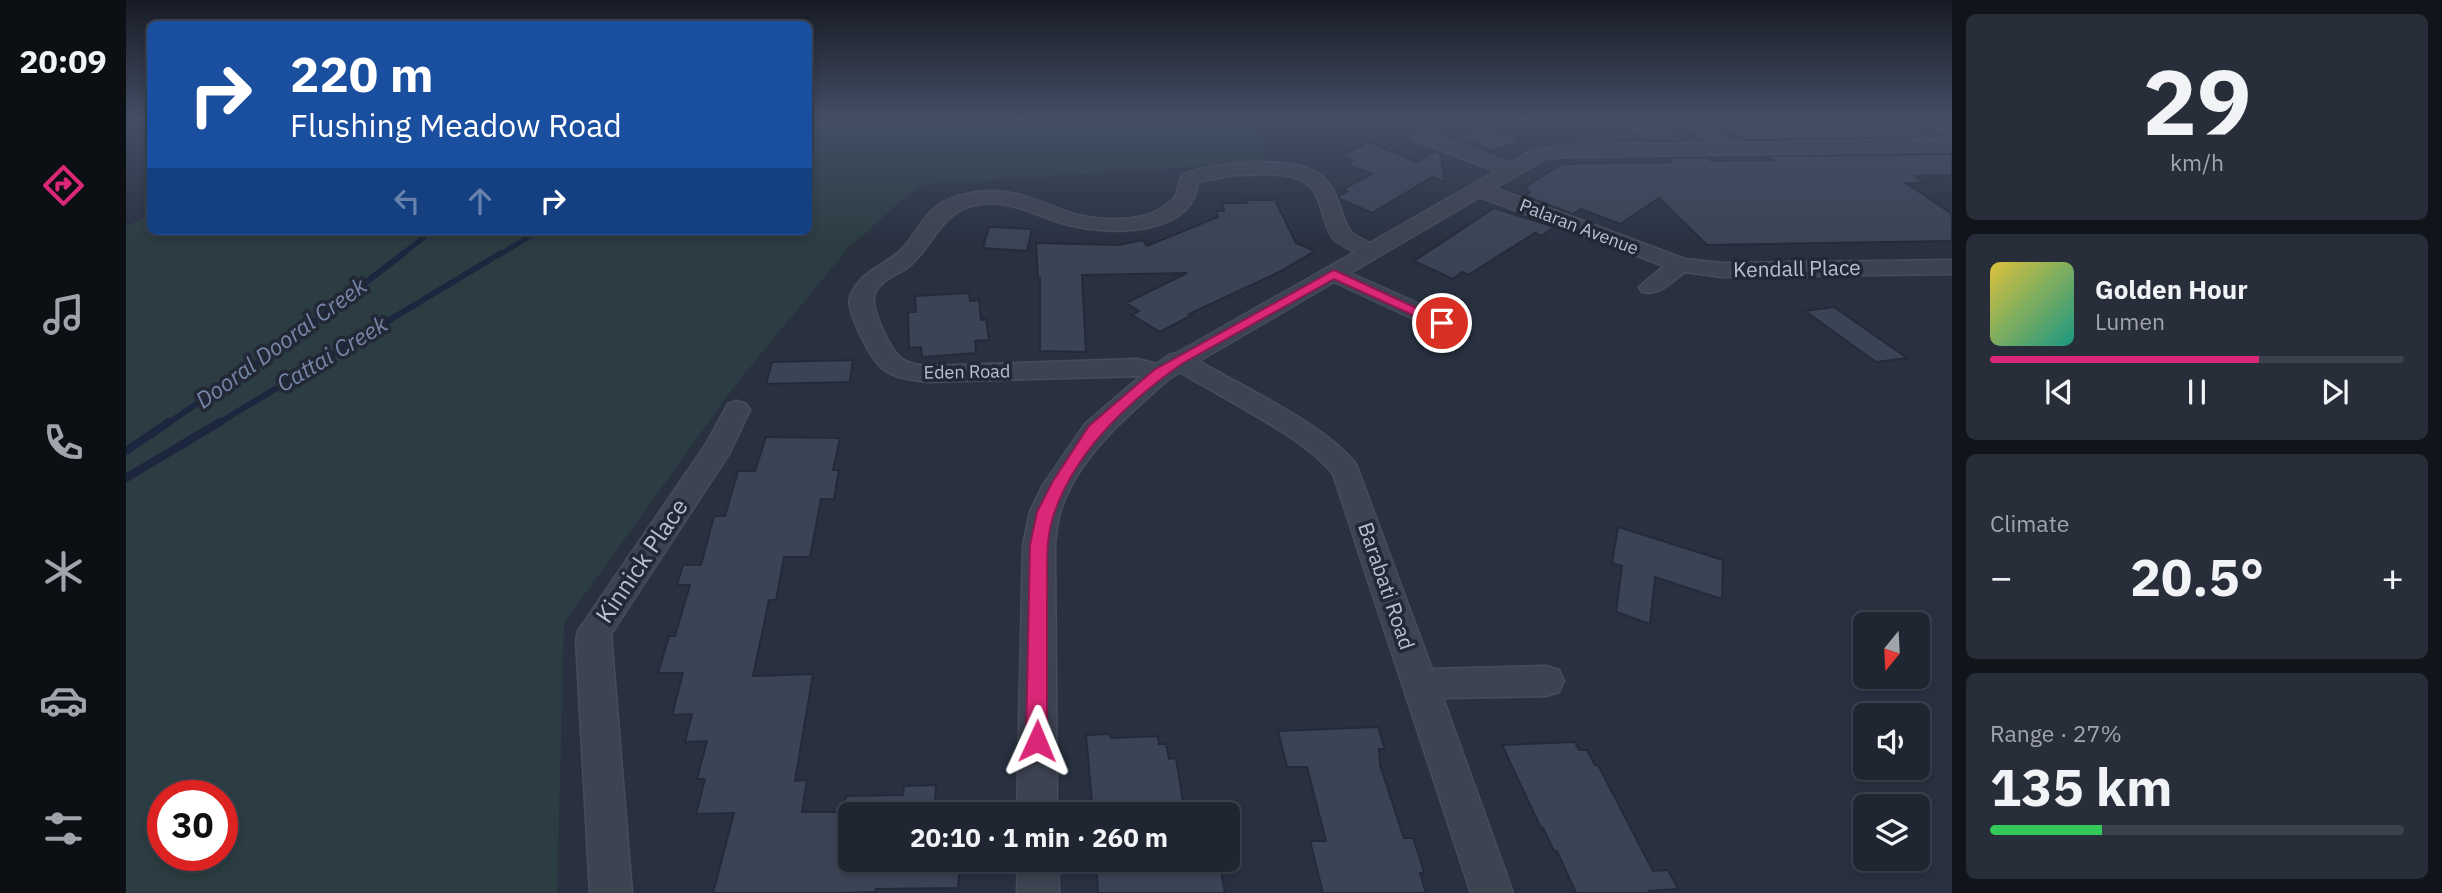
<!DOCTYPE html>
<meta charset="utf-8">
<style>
body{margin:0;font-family:"IBM Plex Sans",sans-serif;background:#272d39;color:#f1f3f6;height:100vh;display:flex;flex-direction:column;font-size:26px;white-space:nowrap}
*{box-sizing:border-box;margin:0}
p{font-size:23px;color:#a1a5ab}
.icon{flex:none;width:38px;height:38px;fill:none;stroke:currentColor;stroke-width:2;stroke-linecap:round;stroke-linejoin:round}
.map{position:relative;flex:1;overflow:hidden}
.drawer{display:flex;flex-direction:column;gap:14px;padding:14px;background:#11141b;width:490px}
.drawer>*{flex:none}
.hud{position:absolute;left:21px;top:21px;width:665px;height:214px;border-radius:10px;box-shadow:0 4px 10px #0003,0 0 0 2px #3c424d;background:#1a4fa0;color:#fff;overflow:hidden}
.needle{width:46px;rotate:198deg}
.controls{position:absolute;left:1727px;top:612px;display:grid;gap:14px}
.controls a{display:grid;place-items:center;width:77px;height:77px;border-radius:10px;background:#1f2531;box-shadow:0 4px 10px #0003,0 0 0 2px #3c424d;font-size:35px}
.speed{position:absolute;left:21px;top:780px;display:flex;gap:14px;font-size:35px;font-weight:700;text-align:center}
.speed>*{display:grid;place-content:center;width:91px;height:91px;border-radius:50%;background:#1f2531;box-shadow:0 4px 10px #0003,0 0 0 2px #3c424d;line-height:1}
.speed .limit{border:10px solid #d22;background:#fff;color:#111}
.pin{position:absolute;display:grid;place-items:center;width:60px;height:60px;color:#fff;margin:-30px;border:4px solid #fff;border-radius:50%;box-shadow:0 2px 7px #0007}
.me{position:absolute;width:77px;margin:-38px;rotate:1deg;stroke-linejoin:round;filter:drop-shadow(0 0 5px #0008)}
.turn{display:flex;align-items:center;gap:24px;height:147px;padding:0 28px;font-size:32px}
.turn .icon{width:91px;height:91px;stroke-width:2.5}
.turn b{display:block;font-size:49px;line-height:60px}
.lanes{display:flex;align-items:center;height:66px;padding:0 28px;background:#0003;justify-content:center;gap:35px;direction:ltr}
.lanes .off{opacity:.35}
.big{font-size:52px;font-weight:800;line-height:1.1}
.drawer .tile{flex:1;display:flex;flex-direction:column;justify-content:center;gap:10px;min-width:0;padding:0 24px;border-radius:10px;background:#272d39}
.drawer .dial{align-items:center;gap:0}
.dial b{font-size:91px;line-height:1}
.song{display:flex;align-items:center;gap:21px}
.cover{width:84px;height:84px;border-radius:10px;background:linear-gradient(135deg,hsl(50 70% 55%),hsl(170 70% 35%))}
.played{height:7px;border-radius:4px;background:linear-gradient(90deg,#db2777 65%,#3c424d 65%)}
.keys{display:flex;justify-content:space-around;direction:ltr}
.heat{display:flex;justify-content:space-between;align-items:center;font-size:38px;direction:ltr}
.charge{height:10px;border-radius:5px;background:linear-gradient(90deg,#34c759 27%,#3c424d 0)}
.trip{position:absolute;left:712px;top:802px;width:402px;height:70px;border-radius:10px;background:#1f2531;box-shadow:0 4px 10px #0003,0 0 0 2px #3c424d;font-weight:800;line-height:70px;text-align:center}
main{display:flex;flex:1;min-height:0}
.menu{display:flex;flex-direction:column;width:126px;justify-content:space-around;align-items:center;background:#0c0f14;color:#a1a5ab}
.menu .icon{width:49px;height:49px}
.menu .active{color:#db2777}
.menu b{font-size:32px;color:#f1f3f6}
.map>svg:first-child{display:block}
.green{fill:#2b3d42;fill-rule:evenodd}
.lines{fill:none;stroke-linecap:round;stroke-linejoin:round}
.stream-far2{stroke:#1c263f;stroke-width:5}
.stream-far1{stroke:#1c263f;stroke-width:6}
.stream{stroke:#1c263f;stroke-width:8}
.building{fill:#3b4456;stroke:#242a38;stroke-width:2}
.minor-casing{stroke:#474c5a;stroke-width:3}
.tertiary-casing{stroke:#474c5a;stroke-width:3}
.minor{fill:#3d4351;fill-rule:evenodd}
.tertiary{fill:#3d4351;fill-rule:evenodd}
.route{fill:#db2777;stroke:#8e194d;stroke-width:2}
.labels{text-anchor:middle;stroke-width:7;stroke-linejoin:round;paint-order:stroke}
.far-street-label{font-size:18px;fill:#babfcb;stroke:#222836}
.street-label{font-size:21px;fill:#babfcb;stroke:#222836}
.water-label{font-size:23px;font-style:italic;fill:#7686a7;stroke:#222836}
.near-street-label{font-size:24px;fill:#babfcb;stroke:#222836}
</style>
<main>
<nav class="menu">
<b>20:09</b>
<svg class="icon active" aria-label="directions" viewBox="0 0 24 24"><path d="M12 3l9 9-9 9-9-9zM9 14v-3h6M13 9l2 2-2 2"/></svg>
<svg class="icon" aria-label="music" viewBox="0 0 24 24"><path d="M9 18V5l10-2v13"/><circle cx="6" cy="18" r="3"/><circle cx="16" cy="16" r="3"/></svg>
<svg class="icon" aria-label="phone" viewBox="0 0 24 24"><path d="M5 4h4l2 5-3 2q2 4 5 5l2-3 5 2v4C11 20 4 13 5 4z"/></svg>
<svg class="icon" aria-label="climate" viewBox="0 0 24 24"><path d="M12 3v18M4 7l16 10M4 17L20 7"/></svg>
<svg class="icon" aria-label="car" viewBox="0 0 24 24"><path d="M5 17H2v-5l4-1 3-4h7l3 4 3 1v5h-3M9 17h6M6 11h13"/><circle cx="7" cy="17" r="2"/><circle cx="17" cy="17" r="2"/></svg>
<svg class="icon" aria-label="filters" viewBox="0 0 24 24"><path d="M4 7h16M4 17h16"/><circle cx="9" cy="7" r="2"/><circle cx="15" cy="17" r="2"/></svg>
</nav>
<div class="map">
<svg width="1826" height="893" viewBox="0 0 1826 893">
<rect width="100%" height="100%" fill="#293141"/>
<path class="green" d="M683,118H1130L1139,162L794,185L723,247L610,384L438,623L431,893H0V226L24,215V231H682ZM37,796H96V856H37Z"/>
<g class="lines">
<path class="stream-far2" d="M275,255L306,231
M373,255L412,231"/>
<path class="stream-far1" d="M41,424L162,342L278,253
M91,424L375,253"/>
<path class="stream" d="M0,451L43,422
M0,478L94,422"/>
</g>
<path class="building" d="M1528,118L1541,128L1558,141H1519L1492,120Z
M1593,118L1773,119L1806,137L1619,140L1594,123H1600Z
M1364,127L1395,142L1365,151L1334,136Z
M1242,142L1291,162L1309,151L1314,153L1319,182L1306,177L1246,213L1214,199L1213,196L1221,191L1217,189L1246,174L1221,164L1227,160L1215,156Z
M1826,154V175L1790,176L1799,183H1780L1826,214V241L1581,245L1533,198L1494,224L1455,209L1447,214L1399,196L1404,192L1399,187L1436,164L1546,162L1540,158L1580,157L1586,161L1648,160L1642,156Z
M1120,200H1149L1170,243L1189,251L1153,272L1063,314L1066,315L1034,332L1006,315L1013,311L1000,303L1061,273L956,275L960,352L914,351V278H912L910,243L993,245L1017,240L1021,246L1092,217L1090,211H1098L1096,203H1121Z
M1368,208L1428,227L1415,236L1409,233L1342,275L1336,272L1327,279L1288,261Z
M863,227L906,229L901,251L857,248Z
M843,293L844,301L853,300L855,320L860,319L863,340L849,341L850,353L796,357L795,347L783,348L782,312H790L789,296Z
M1708,307L1781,358L1750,362L1679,311Z
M727,360L724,382L640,384L646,362Z
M640,437L714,438L707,470H713L708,499H695L684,557H658L650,600H643L627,676L687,674L669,781L681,780L676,812H718L720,796L777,795L778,786L810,785L808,814H724V859H834L832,888L750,889L749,892L713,893H587L608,813L570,814L579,779H571L581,741L559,742L566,714L546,715L557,673H532L543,636H549L564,585H551L557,565H575L588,516H599L612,471H629Z
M1492,527L1597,560L1596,599L1529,577L1524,624L1490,612L1496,566L1486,563Z
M1252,727L1259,749H1253L1254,765L1278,838H1287L1296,865L1298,873H1294L1300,893H1197L1184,841H1200L1181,767H1161L1152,731Z
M984,734L985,738L1032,736L1033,744H1040L1043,759L1050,758L1059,814H967L960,735Z
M1449,742L1453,750H1461L1469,765H1472L1527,871L1542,870L1552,889L1523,891L1524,893H1450L1431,851H1428L1417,828H1415L1376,745Z
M970,859H1093L1099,893H972Z"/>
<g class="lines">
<defs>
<path id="minor" d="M1555,118H1575L1606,143L1826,139V151L1439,157L1419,159L1369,188L1559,259L1596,263L1826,260V274L1596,277L1559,272C1546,282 1533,296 1516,292L1513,287L1538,266L1354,197L1224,273L1325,318L1328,323L1325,328L1316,330L1307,328L1208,282L1073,361C1120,389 1197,423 1230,464L1306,669L1420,666L1433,670L1438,681L1433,692L1420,696L1317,698L1387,893H1345L1207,474C1178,437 1096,398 1054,372L1043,379C1002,415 950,458 934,513C931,523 930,534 929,545L931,814H891L897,545L904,512L917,485L959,424L1015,376L801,382C787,380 772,379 760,371C745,362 728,324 724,307C722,300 725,293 729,287C741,268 764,263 778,247C793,230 800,209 822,200C841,192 864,189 885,193C906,196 924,207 945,213C974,222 1025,224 1047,199C1054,192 1051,183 1056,175C1086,162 1174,153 1199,179C1214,194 1215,220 1225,232C1230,237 1238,240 1244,243L1370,171L1290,141L1287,137L1290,133H1302L1384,163L1407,150L1439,145L1584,143ZM1107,175C1128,175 1157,171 1176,181C1198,192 1194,220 1206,237C1211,244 1221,248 1229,252L1051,353L1043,355L1031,364L1012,359L801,366C792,365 784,364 776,359C764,351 743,306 749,293C754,280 772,275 782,267C807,248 813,215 845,206C884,195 916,221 952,227C991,235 1068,234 1072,182Z
M611,401L620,404L624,410L603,454L485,634L506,893H464L450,640L452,631L580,444L602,404Z
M892,859H932L933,893H891Z"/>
<path id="tertiary" d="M1798,118L1826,119V135L1818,133Z"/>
</defs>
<use href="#minor" class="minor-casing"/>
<use href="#tertiary" class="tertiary-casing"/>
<use href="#minor" class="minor"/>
<use href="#tertiary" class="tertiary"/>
</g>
<linearGradient id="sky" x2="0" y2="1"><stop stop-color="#171b24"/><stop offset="0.49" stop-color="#434e65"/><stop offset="1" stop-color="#434e65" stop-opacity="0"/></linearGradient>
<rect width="1826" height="243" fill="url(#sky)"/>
<path class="route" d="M1208,270L1323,323L1321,326H1311L1208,279L1057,363C1004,400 951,449 929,511C918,539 922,572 921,601C921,648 921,694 921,741L918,747L911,750L903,747L900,741L904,545L911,512L927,481L963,426L1028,370Z"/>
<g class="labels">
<g class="far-street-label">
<text transform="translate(1453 227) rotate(21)" y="6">Palaran Avenue</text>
<text transform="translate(841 372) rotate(-1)" y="6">Eden Road</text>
</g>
<g class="street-label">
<text transform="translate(1671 269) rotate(-1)" y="7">Kendall Place</text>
<text transform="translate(1260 586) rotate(71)" y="7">Barabati Road</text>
</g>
<g class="water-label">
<text transform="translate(155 343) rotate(-36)" y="8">Dooral Dooral Creek</text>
<text transform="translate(206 354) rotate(-31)" y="8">Cattai Creek</text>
</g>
<g class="near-street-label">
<text transform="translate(516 561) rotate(-56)" y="8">Kinnick Place</text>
</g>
</g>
</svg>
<div class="controls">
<a><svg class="needle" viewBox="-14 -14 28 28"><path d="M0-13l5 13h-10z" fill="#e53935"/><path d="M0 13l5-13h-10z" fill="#a1a5ab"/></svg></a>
<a><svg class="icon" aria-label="sound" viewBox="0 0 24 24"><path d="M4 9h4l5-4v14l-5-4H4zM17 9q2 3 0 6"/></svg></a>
<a><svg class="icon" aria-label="layers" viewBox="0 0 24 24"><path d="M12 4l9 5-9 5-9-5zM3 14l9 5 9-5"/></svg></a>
</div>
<div class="speed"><div class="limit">30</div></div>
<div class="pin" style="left:1316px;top:323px;background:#d93025"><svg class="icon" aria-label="arrive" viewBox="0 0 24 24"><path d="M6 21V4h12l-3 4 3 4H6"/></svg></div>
<svg class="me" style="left:911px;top:741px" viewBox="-20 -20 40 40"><path d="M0-17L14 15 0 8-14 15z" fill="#db2777" stroke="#fff" stroke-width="4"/></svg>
<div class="trip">20:10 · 1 min · 260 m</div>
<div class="hud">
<div class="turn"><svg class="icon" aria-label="right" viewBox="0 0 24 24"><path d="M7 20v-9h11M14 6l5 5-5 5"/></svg><div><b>220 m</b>Flushing Meadow Road</div></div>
<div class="lanes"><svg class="icon off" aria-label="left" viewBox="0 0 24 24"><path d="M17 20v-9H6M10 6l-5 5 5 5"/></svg><svg class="icon off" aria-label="ahead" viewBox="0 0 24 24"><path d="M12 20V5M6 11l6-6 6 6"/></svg><svg class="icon" aria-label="right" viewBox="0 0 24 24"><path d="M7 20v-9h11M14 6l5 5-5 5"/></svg></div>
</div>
</div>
<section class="drawer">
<div class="tile dial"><b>29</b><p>km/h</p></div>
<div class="tile">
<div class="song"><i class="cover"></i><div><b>Golden Hour</b><p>Lumen</p></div></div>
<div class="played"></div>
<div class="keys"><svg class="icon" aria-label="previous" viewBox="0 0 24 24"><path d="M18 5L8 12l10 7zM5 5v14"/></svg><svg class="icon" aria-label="pause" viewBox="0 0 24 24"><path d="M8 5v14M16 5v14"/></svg><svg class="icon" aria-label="next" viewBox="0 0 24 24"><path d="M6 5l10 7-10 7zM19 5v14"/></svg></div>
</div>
<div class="tile"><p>Climate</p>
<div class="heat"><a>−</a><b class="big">20.5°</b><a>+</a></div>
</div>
<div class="tile"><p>Range · 27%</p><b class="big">135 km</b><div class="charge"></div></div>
</section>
</main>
